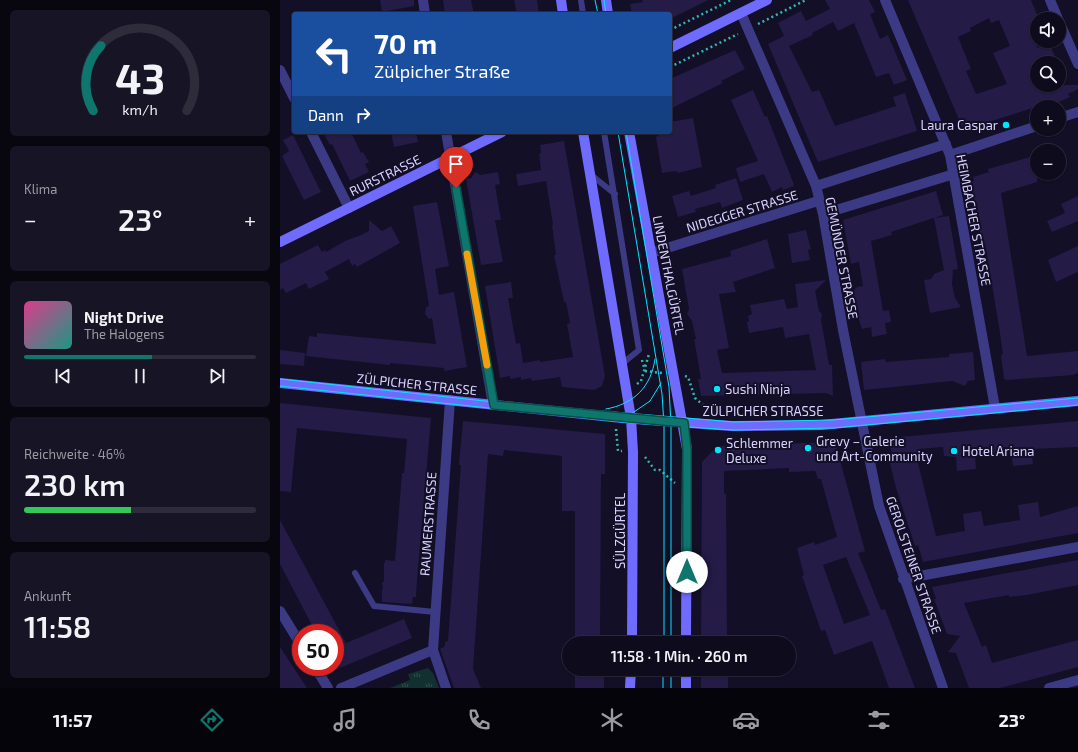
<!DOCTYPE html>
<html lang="de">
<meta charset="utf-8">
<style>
body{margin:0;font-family:"Exo 2",sans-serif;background:#171425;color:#f1f3f6;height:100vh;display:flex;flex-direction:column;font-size:15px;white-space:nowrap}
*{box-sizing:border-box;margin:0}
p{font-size:13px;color:#9b9ba3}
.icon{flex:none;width:22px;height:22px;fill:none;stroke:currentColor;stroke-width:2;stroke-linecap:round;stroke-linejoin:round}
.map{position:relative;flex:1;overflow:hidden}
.drawer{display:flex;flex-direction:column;gap:10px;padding:10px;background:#08060f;width:280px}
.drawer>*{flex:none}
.hud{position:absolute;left:12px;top:12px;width:380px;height:122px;border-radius:4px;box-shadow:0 1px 3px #0004,0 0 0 1px #2e2b3b;background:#1a4fa0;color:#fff;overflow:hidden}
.buttons{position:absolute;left:750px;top:12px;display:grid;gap:8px}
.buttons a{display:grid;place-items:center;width:36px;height:36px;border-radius:50%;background:#0e0b1c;box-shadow:0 1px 3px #0004,0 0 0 1px #2e2b3b;font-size:20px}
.speed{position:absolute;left:12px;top:624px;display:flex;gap:8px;font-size:20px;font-weight:700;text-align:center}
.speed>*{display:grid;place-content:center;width:52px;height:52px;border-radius:50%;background:#0e0b1c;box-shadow:0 1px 3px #0004,0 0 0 1px #2e2b3b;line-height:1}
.speed .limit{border:6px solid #d22;background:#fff;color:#111}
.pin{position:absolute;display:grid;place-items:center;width:34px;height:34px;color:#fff;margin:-41px -17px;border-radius:50% 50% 50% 0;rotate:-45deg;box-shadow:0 0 4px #0007}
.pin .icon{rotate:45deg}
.me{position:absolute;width:44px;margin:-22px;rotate:0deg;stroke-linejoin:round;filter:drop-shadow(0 0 3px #0008)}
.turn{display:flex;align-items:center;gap:14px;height:84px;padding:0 16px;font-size:18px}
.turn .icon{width:52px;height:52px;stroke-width:2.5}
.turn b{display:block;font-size:28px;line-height:34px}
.then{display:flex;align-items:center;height:38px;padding:0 16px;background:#0003;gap:8px;font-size:15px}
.big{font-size:30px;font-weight:600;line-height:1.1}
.drawer .tile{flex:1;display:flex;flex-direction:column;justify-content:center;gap:6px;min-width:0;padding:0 14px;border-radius:6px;background:#171425}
.drawer .dial{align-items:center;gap:0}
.dial svg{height:104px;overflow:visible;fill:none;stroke:#2e2b3b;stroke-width:7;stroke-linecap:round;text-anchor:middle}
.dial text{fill:#f1f3f6;stroke:none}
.song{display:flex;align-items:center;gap:12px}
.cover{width:48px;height:48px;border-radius:6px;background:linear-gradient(135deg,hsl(330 70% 55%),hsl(170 70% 35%))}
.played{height:4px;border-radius:2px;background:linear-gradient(90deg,#0f766e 55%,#2e2b3b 55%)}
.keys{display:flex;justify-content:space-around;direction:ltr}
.heat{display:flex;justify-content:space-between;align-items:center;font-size:22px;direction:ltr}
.charge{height:6px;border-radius:3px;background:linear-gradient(90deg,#34c759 46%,#2e2b3b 0)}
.trip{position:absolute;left:282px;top:636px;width:234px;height:40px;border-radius:20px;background:#0e0b1c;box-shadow:0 1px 3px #0004,0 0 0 1px #2e2b3b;font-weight:600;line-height:40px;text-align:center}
.tabs{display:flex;height:64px;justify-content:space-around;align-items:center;background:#06040b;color:#9b9ba3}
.tabs .icon{width:28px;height:28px}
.tabs .current{color:#0f766e}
.tabs b{font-size:18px;color:#f1f3f6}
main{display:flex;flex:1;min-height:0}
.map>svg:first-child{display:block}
.grass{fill:url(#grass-tufts)}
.building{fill:#241b47;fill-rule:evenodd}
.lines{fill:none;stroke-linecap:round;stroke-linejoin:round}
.path{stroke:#2fb8b0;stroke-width:2.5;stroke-dasharray:2 3;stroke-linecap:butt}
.lane{stroke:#3d3a85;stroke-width:6}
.street{stroke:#3d3a85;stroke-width:10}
.secondary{stroke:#6f6bff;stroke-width:10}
.tram{stroke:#00e5ff;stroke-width:1}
.route-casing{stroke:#0a4d48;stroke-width:10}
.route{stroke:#0f766e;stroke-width:7}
.slow{stroke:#f59e0b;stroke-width:7}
.poi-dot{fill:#00e5ff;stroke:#130f26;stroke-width:1.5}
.labels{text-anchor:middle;stroke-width:4;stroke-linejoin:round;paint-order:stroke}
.poi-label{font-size:13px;fill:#d9d4ff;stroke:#130f26;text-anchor:start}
.street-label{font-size:13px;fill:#d9d4ff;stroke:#130f26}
</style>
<main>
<section class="drawer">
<div class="tile dial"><svg viewBox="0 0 100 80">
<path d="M14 69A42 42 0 1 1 86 69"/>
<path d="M14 69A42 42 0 0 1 20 19" stroke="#0f766e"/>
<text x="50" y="56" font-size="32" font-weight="700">43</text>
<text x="50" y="72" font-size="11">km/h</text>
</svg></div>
<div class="tile"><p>Klima</p>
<div class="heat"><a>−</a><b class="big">23°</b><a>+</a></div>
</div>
<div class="tile">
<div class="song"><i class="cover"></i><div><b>Night Drive</b><p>The Halogens</p></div></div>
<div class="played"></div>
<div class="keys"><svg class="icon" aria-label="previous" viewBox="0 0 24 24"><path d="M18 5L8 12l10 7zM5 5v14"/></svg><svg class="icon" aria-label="pause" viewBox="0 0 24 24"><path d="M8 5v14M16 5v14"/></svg><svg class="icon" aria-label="next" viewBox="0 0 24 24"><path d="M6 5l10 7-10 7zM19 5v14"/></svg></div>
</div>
<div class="tile"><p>Reichweite · 46%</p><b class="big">230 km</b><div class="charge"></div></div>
<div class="tile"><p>Ankunft</p><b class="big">11:58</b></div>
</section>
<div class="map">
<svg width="798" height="688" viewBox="0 0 798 688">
<defs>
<pattern id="grass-tufts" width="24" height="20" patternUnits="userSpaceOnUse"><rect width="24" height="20" fill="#12302f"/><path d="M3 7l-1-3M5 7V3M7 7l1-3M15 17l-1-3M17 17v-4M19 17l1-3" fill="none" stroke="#344d4e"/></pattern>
</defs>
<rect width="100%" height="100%" fill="#130f26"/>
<path class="grass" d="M148,668L153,673L159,688H110L130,680L128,674Z"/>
<path class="building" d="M100,0H134V6L102,12Z
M163,0H191L194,14H165Z
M234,0H257L259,14H237Z
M362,0H428L390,19V14H352L350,4L363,2Z
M545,0H589L595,12L590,14L600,39L608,35L627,80L614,85L609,73L596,77L574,23L558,31L553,22L532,33L533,35L509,46L532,92L539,90L555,126L616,106L613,97L625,93L637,131L538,162L488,44L504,36L498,23L521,11L526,21L550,9Z
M628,0H751L757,15V48L769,43L778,63H757V85H798V89L788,94L790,97L779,102L756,107L696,126L695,124L683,129ZM709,18L711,23L719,20L730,46L713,53L727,84L696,94L686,71L691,69L678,37L691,31L690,28Z
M455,50L465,69L441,81L443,83L390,109V79Z
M473,90L485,117L487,116L513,182L514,186L503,190L502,187L492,192L484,174L460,182L456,168L478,161L451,100Z
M413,118L422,167L398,173L396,171L382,173L376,137L378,136V132H390V122Z
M43,132H75L72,134L81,153L83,152L89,162L85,164L89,172L70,181L52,144L50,145Z
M111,132H136L138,142L114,147Z
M13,135L41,192L24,200L2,156L9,151L3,140Z
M284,141L325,376L322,386L314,390L282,387L280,377L252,381L251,378L241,380V377L230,379V376L220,378L205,286L231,282L233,298H228L236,344L240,343L243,363L260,360V362L293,357L287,324L290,323L286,302H284L274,255H276L272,225H273L266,181L238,186L236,174L261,170L259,154L261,153L260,145Z
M757,155V182L721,193L747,356L798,351V373L794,374V375L727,380L724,379L721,355L723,354L719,327L705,243L702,244L691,182L694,181L693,177L709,172L708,169Z
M195,172L201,175L218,172L220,184L215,185L221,220H215L223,262L201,265L186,179L191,178Z
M456,178L463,200L442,208L440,202L415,209L416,212L398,217L392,196L409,191L411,196L436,188L435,185Z
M656,191L663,215L611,232L612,235L591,241L603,311L609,310L611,322L605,323L607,334L592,337L591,327L582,329L578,317L573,291L577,287L583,286L579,262L571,264L563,220Z
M798,196V221L772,232L767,221L785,213L781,204Z
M157,202L169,266L155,269L159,295L174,292L187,367L164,371V368L110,363V365L26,356L29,336L37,337V333L156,344L152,318L149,319L145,314L146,307L149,306L133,206Z
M669,216L678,269L673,270L672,284L675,298L681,307L650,313L644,280L651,279L654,274L664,270L654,218Z
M89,220L102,231L111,226L120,243L77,267L75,264L72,266L69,259L45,272L49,279L29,289L26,283L6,293L3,288L0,290V264L38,245L42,252L45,250L46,252L65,241L81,235L89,231Z
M526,230L531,249L528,250L530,260L512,263L508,234Z
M487,239L495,268L453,282L456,292L439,294L449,348L437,350L442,373L536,370L529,334L505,338L503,327L469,333L467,322L469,321L468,316L472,314L470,305L504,299L507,309L518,307L515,284L546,280L535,291L539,311L542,314L541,320L549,365H552L553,396L546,393L421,396L418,379H421L414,339H416L412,321L407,314L409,309L402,269L451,256L450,251Z
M798,246V272L776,282L768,260Z
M0,350L25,353L24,366L0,364Z
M693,352L695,380L688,381L685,386L672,381L584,390L581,362L605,359L606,362L629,360L669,357V354Z
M0,403L151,418L137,579L136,597H133L132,604L102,602V589L103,588L102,582H104V563H105V560L115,561L122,473H124L127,439L17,428L11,492L0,491Z
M183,421L325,434V474H321L320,643H295V511H282V456L224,450L223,456L208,454L193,669L201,688H174L160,649L165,646V642L168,641L181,465H179Z
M798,421V447L751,449L753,464L733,466L731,451L695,455L696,469L677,471L676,457L664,456L663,447L639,449L640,454L636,455L656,536L685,531L683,514L701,511L704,526L740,520L738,505L758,502L760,517L798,506V533L643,562L638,545L635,546L616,488L608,455L612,454L608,438Z
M555,442L585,551L578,553L601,610L605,609L635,688H609L592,641L554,655L545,630L541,631L522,576L524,575L517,548L534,542L535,545L557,537L541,479H538L535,471L509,472V468L444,471V494H446L447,643H421L422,462L437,446ZM566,557L590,615L564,624L543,565Z
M0,520L66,643L124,619L132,638L55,670V633H36L0,564Z
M798,560V585L747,595L729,597V595L684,603L702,647L706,645L712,663L798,640V667L720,688H689L676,653L668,652L680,636L667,634L654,599H656L652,587Z
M0,647L27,688H0Z
M295,669H320V672H324V688H295Z
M421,669H448V688H421Z"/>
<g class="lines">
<path class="path" d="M478,24L526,0
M390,30L451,0
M390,67L458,34
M362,360L365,371
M365,371L382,373
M405,376L408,377L415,398L431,412
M357,384L361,381L369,354
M336,429L338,451H342
M365,457L375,470H380L395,483
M370,669V671H375V669
M385,669L394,675"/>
<path class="lane" d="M301,0L303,14
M324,132L359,350L343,363
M310,174L335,194
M75,573L94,606L155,612"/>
<path class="street" d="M143,0L145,14
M605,0L670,155L715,408
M770,0L778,19
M461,13L536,186L543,214L563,330L599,506L663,688
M779,21L798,64
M0,70L14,98
M779,118L798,112
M31,132L69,208
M166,132L213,405
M670,155L757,126
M536,186L666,144
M543,214L674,174
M371,253L538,201
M623,579L798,547
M0,611L21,645
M35,667L48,688
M61,688L153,650
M166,688L153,650L170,400
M769,688L798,680"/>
<path class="secondary" d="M281,0L283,14
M326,0L328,14
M390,48L487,0
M303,132L351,418L353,452L352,643
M349,132L407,449L406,643
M0,242L222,132
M0,383L342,418L451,426L541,425L798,401
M406,669V688
M350,688L351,669"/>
<path class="tram" d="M315,0L318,14
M324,0L326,14
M338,132L382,394L384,425V643
M346,132L389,387L391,426V643
M0,379L214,402L454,422L553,420L798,398
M0,386L352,423L453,430L554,428L798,405
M326,409C354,404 371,387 375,359
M351,414L370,401L381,383
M383,688V669
M391,688V669"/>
</g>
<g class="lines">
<defs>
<path id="route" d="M176,188L214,405L404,423L407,449V572"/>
</defs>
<use href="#route" class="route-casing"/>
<use href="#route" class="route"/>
<path class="slow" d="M187,254L207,365"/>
</g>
<g class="poi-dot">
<circle cx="726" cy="125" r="4"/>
<circle cx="437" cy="389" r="4"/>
<circle cx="528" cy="448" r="4"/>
<circle cx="438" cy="450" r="4"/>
<circle cx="674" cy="451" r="4"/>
</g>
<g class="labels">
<g class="poi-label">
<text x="718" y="130" text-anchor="end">Laura Caspar</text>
<text x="445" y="394">Sushi Ninja</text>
<text x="536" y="446">Grevy – Galerie<tspan x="536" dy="15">und Art-Community</tspan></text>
<text x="446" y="448">Schlemmer<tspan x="446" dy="15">Deluxe</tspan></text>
<text x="682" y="456">Hotel Ariana</text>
</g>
<g class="street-label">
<text transform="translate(105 175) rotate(-26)" y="5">RURSTRASSE</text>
<text transform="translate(462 211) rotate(-17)" y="5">NIDEGGER STRASSE</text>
<text transform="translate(694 220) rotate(79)" y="5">HEIMBACHER STRASSE</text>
<text transform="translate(562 258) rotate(79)" y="5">GEMÜNDER STRASSE</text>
<text transform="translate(389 275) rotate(79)" y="5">LINDENTHALGÜRTEL</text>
<text transform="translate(137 384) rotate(6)" y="5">ZÜLPICHER STRASSE</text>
<text x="483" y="416">ZÜLPICHER STRASSE</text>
<text transform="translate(148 524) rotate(-86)" y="5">RAUMERSTRASSE</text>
<text transform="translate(340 531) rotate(-90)" y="5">SÜLZGÜRTEL</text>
<text transform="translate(634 565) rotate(71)" y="5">GEROLSTEINER STRASSE</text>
</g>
</g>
</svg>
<div class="buttons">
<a><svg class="icon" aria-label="sound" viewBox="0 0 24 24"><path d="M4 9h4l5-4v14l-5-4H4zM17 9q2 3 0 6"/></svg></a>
<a><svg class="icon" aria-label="search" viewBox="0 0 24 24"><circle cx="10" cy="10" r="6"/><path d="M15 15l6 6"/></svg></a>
<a>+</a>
<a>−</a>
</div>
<div class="speed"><div class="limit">50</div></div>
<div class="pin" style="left:176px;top:188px;background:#d93025"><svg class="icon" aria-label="arrive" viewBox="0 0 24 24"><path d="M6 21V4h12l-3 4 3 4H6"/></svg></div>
<svg class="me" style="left:407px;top:572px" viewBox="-20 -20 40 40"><circle r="19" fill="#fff"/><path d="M0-13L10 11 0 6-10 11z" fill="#0f766e"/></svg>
<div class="trip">11:58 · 1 Min. · 260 m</div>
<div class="hud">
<div class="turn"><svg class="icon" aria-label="left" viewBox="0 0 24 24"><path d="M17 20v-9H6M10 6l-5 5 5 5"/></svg><div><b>70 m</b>Zülpicher Straße</div></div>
<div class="then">Dann<svg class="icon" aria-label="right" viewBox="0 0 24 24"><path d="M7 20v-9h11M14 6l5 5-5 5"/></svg></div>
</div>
</div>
</main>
<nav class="tabs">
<b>11:57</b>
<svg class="icon current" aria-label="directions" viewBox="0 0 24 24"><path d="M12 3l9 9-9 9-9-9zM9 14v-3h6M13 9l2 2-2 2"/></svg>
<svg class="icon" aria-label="music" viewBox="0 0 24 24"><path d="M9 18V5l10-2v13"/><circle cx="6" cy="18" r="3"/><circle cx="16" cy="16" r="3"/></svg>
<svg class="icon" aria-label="phone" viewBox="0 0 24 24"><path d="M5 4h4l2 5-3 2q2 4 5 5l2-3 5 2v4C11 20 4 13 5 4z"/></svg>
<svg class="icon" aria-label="climate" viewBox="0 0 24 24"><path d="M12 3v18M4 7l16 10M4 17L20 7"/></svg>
<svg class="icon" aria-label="car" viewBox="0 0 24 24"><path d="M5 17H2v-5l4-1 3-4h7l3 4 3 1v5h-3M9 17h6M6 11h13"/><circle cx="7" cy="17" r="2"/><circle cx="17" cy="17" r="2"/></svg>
<svg class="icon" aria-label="filters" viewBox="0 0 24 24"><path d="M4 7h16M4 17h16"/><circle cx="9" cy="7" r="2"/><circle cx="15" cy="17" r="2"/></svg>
<b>23°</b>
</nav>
